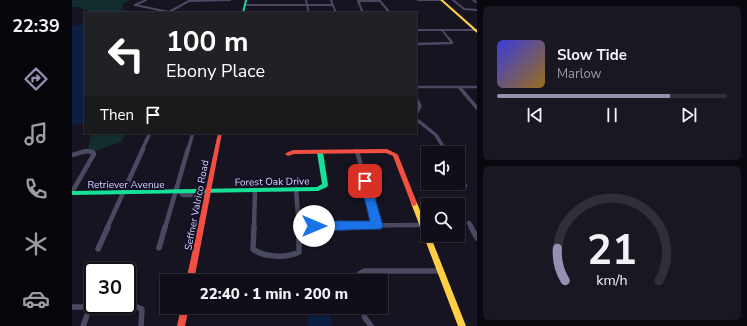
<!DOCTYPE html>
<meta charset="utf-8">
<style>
body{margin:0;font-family:"Nunito Sans",sans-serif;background:#191822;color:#f1f3f6;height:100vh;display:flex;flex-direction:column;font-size:15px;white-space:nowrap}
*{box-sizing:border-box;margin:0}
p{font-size:13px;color:#9c9ca2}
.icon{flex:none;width:22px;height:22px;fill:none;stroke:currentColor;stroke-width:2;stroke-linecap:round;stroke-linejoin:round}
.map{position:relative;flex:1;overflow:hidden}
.side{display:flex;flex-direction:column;gap:6px;padding:6px;background:#09080e;width:270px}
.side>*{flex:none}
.top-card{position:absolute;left:12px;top:12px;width:333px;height:122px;border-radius:0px;box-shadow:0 1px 3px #0004,0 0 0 1px #302f38;background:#202124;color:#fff;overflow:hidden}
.controls{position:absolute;left:349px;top:146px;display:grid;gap:8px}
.controls a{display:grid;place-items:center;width:44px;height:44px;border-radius:0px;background:#100f19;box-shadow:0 1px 3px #0004,0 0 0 1px #302f38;font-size:20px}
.speed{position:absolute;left:12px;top:262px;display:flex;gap:8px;font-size:20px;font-weight:700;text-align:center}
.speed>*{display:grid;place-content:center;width:52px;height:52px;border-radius:50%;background:#100f19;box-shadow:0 1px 3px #0004,0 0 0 1px #302f38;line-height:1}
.speed .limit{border:2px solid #111;border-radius:6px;background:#fff;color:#111}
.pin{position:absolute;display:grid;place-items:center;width:34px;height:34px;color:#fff;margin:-17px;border-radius:8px;box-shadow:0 2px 6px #0006}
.me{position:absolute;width:44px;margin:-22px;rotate:90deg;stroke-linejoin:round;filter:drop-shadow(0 0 3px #0008)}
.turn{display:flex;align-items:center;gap:14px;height:84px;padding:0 16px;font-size:18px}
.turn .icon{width:52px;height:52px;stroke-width:2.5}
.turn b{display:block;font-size:28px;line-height:34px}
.then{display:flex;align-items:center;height:38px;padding:0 16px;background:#0003;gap:8px;font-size:15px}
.side .tile{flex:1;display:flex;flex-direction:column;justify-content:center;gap:6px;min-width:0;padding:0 14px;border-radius:6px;background:#191822}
.side .dial{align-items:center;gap:0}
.dial svg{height:104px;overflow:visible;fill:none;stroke:#302f38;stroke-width:7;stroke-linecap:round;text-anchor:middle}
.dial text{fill:#f1f3f6;stroke:none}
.song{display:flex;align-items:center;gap:12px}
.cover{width:48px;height:48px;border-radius:6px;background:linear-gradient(135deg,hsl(240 70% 55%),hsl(40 70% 35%))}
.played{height:4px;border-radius:2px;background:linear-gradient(90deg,#9591b1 75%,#302f38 75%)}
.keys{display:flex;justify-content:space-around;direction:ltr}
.trip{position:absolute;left:88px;top:274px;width:228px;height:40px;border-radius:0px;background:#100f19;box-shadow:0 1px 3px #0004,0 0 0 1px #302f38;font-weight:800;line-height:40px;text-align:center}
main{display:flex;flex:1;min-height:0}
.tabs{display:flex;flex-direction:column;width:72px;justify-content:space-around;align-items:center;background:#06060a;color:#9c9ca2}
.tabs .icon{width:28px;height:28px}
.tabs .current{color:#9591b1}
.tabs b{font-size:18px;color:#f1f3f6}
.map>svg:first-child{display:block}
.green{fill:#132c2d}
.water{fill:#0b1e41}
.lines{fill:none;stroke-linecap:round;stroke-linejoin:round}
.street-far4{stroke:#4a4962;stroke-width:2}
.street-far3{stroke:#4a4962;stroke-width:2.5}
.street-far2{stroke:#4a4962;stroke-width:3.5}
.street-far1{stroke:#4a4962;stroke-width:4.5}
.street{stroke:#4a4962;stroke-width:5.5}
.fast{fill:#16e098;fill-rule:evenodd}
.slow{fill:#ffcf43;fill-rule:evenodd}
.jam{fill:#f24e42;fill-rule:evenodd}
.route{fill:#1a73e8;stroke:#114b97}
.labels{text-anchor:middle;stroke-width:4;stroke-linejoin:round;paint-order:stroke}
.street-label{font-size:10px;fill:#d9d4ff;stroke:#130f26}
</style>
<main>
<nav class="tabs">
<b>22:39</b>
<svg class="icon current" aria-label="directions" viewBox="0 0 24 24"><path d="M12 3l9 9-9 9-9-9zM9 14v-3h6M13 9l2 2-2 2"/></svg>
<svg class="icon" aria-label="music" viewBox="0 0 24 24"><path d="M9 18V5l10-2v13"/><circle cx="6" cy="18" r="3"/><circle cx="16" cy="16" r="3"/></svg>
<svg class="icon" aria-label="phone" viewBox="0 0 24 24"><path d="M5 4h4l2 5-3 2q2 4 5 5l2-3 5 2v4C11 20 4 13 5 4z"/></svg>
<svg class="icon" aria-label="climate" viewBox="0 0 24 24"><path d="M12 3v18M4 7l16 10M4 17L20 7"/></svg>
<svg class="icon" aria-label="car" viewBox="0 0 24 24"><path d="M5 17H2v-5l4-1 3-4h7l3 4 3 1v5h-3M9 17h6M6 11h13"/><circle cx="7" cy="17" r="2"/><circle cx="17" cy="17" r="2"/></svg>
</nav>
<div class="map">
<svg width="405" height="326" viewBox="0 0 405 326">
<rect width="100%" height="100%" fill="#161421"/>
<path class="green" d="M0,0H58L52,3L50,9L60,13L13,14L12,13L16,10H12L9,8L11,7H0Z
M19,133H54L49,142L23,151L16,150Z"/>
<path class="water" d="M13,23V122L0,126V26Z
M235,307H257L260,326H236Z"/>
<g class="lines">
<path class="street-far4" d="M74,0L63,5L97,12L117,1L158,0
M234,0L237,13
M259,0L264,13
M346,0H369
M381,0L392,9L405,10
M401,0L404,2
M173,5H261
M291,13L286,1H308L318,13
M344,30H405
M370,30L377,39"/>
<path class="street-far3" d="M344,44L380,43L377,38
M344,87H405
M388,87L389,89"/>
<path class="street-far2" d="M388,88L405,108
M344,98L348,106L344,114
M344,119L364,135L373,150
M70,150L78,133
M116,150L121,133"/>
<path class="street-far1" d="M372,149L374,153
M285,151L305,226
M0,155L14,151L21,152L22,154L0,192
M386,174L393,186
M224,189L227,228
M108,192L111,195H135
M397,223L400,228
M227,226L351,225
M35,228L71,149
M93,228L116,149
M182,228L183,190"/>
<path class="street" d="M182,227L181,249C192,258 215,258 227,252V227
M399,227L405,238
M87,248L93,227
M26,249L36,227
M285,281L287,274L292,271H369
M0,307H65L70,309L69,326
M290,307L293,318L299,326
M11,326L18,307"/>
<path class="fast" d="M173,0H175L172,13H170Z
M248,150L251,152L256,185L255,187L246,191L0,195V191L245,187L250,184L245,152Z"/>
<path class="slow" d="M368,0H371L405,30V33Z
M342,200L344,201L345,203L356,230V235H358L394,326H386L339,203L340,201Z"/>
<path class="jam" d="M146,133H150L122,281H114Z
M315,149L325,154L326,155L345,203L344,205L342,206L340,205L339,203L321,156L314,153L222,154L216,156L213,154L214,153L221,150Z
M109,307H117L113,326H105Z"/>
</g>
<path class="route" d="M293,177L298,181L311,226L309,229L242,231L239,229L237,226L239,223L242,221H298L288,181Z"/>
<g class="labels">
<g class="street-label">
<text transform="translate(200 181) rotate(-1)" y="4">Forest Oak Drive</text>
<text x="54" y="188">Retriever Avenue</text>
<text transform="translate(124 205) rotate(-79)" y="4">Seffner Valrico Road</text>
</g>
</g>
</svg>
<div class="controls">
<a><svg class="icon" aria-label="sound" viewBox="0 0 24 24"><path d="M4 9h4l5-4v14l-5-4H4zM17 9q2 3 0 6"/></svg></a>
<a><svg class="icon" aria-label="search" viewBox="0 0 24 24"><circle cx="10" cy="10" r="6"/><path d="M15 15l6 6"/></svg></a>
</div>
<div class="speed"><div class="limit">30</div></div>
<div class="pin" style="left:293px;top:181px;background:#d93025"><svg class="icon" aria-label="arrive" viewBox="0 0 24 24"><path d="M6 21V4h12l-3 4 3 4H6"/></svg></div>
<svg class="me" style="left:242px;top:226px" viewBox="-20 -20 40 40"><circle r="19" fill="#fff"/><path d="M0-13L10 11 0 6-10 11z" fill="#1a73e8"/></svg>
<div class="trip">22:40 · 1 min · 200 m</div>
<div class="top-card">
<div class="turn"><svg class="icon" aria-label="left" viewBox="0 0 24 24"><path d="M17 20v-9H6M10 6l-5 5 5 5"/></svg><div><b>100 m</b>Ebony Place</div></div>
<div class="then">Then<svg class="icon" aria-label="arrive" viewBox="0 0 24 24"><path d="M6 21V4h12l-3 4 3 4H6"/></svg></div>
</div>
</div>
<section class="side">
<div class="tile">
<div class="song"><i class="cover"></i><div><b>Slow Tide</b><p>Marlow</p></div></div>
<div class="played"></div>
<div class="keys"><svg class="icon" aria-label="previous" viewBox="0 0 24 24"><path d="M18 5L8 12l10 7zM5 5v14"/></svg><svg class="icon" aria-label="pause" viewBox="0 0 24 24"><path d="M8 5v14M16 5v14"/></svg><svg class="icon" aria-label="next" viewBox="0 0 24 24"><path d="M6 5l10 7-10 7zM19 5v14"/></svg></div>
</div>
<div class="tile dial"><svg viewBox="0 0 100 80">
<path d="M14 69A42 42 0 1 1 86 69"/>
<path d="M14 69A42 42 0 0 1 8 44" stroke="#9591b1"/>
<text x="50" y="56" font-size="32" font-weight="700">21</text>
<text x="50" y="72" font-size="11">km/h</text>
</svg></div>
</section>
</main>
